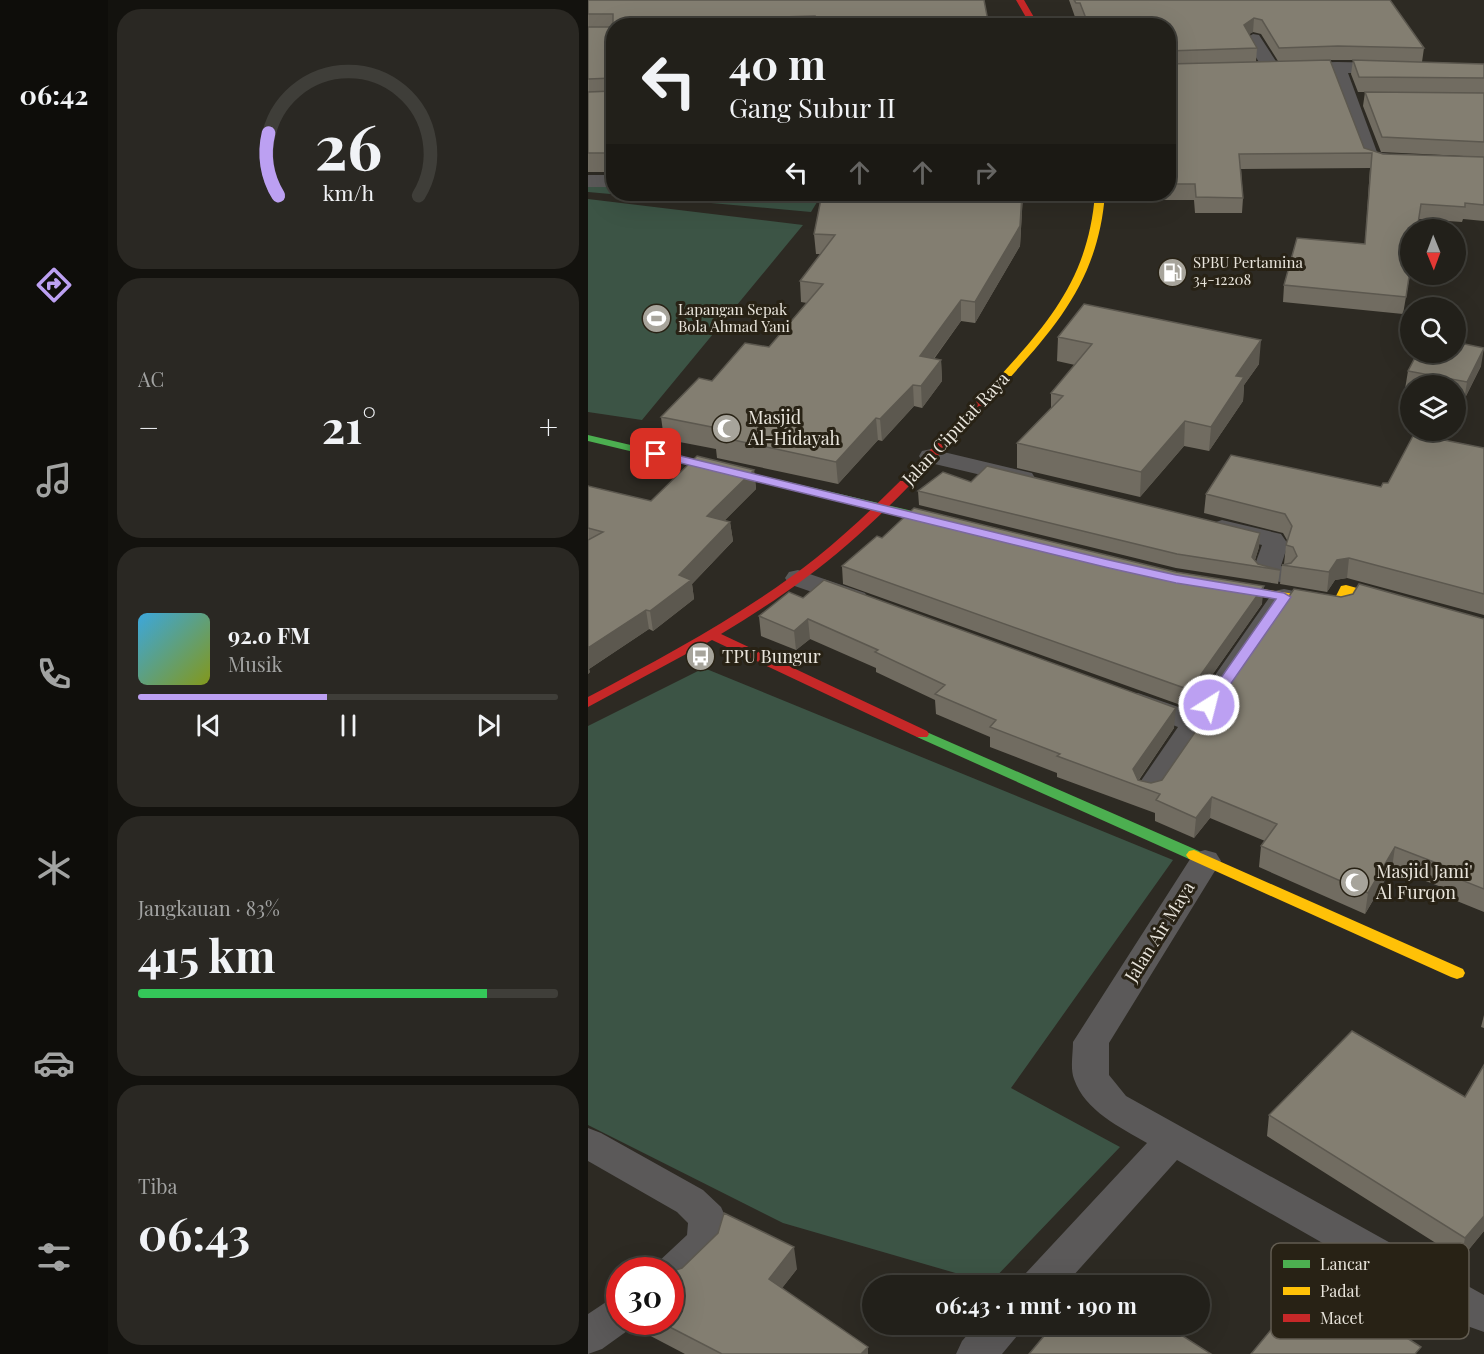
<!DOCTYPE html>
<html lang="id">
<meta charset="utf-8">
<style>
body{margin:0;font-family:"Playfair Display",serif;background:#2a2823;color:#f1f3f6;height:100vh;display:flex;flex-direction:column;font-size:22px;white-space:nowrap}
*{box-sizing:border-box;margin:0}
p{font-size:20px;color:#a2a3a2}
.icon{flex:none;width:33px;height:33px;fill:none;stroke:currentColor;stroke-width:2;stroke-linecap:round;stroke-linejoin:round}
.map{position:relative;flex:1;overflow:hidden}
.panel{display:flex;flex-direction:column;gap:9px;padding:9px;background:#13120e;width:480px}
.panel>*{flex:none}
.banner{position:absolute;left:18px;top:18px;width:570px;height:183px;border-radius:24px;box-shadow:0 6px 24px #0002,0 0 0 2px #3f3e39;background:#22201a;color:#f1f3f6;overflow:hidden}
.needle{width:39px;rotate:179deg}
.fabs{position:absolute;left:812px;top:219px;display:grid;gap:12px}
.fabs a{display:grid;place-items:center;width:66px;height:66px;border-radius:50%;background:#22201a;box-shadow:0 6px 24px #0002,0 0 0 2px #3f3e39;font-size:30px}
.speed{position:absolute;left:18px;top:1257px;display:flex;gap:12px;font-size:30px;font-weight:700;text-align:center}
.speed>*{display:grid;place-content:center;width:78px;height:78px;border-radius:50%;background:#22201a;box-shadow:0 6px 24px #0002,0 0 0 2px #3f3e39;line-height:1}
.speed .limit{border:9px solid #d22;background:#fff;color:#111}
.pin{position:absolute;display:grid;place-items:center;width:51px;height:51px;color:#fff;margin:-26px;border-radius:12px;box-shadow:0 3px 9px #0006}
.me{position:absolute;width:66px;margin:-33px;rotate:36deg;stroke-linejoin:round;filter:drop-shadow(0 0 4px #0008)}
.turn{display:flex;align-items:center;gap:21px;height:126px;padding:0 24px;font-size:27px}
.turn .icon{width:78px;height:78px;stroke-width:2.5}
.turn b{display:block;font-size:42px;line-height:51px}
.lanes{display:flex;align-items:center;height:57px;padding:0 24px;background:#0003;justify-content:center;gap:30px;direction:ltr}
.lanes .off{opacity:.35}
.big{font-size:45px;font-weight:700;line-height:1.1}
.panel .card{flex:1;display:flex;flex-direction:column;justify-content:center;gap:9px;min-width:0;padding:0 21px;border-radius:24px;background:#2a2823}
.panel .dial{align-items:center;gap:0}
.dial svg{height:156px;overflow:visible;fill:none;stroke:#3f3e39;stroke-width:7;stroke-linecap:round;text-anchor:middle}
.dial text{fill:#f1f3f6;stroke:none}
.song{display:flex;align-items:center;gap:18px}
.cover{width:72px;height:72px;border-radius:9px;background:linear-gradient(135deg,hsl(200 70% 55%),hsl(70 70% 35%))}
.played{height:6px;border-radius:3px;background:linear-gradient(90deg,#bca0f2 45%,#3f3e39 45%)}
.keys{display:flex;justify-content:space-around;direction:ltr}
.heat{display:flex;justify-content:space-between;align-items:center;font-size:33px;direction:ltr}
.charge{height:9px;border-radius:4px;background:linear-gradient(90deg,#34c759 83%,#3f3e39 0)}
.trip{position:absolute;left:274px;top:1275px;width:348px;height:60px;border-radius:30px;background:#22201a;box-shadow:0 6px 24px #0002,0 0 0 2px #3f3e39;font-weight:700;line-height:60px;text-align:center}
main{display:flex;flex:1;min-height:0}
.tab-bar{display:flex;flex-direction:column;width:108px;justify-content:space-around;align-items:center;background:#0e0d0a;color:#a2a3a2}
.tab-bar .icon{width:42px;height:42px}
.tab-bar .on{color:#bca0f2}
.tab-bar b{font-size:27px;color:#f1f3f6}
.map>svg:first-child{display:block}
.green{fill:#3c5445}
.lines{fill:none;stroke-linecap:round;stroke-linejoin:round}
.street{fill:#5b5959;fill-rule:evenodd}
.fast{fill:#4caf50;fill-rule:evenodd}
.slow{fill:#ffc107;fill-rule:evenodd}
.jam{fill:#c62828;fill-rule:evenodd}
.wall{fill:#716c61;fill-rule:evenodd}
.shaded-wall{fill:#5c584f}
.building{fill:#837e71;stroke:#5c584f;stroke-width:1.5}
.route{fill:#bca0f2;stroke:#7a689d;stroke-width:1.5}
.labels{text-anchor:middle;stroke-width:6;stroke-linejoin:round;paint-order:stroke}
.far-poi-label{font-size:15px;fill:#e9e5dc;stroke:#282215;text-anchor:start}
.poi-label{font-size:18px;fill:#e9e5dc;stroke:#282215;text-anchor:start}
.street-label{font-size:18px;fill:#e9e5dc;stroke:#282215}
.key{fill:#282215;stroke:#625c51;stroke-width:1.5}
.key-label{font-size:16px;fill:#e9e5dc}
</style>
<main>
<nav class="tab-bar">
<b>06:42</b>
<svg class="icon on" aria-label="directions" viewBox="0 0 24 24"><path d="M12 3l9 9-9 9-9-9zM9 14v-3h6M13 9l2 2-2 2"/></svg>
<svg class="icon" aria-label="music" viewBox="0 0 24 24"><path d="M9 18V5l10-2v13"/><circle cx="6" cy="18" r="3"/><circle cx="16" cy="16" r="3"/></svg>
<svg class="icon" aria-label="phone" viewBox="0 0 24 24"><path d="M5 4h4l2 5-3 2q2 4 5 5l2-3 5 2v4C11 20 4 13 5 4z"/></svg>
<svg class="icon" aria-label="climate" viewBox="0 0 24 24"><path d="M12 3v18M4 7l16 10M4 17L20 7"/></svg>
<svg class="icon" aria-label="car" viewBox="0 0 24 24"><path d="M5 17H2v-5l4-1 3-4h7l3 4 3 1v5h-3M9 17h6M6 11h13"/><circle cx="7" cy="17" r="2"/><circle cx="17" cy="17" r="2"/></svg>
<svg class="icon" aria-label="filters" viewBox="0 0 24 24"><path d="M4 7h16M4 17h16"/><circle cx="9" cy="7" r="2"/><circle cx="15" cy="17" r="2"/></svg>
</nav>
<section class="panel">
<div class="card dial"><svg viewBox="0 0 100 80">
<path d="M14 69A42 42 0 1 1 86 69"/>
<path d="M14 69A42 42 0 0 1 9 37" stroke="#bca0f2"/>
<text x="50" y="56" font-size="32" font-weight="700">26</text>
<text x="50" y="72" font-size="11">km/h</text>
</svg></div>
<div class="card"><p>AC</p>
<div class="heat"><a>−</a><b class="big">21°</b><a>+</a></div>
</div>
<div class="card">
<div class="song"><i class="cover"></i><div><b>92.0 FM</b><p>Musik</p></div></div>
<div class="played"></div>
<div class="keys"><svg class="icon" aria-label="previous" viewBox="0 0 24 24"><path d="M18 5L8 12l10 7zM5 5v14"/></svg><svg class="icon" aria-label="pause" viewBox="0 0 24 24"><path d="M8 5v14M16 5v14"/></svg><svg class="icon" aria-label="next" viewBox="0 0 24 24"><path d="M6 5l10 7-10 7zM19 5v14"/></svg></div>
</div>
<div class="card"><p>Jangkauan · 83%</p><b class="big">415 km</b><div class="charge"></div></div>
<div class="card"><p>Tiba</p><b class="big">06:43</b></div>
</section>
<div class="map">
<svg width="896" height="1354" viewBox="0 0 896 1354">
<rect width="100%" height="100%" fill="#2d2a23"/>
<path class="green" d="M0,183H25L26,194H234L223,212L0,192Z
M0,199L215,225L54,420L0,412Z
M116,668L585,860L423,1088L532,1147L402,1283L195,1223L0,1125V726Z"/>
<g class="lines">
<path class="street" d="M665,34L671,35L693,69L690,73H678L675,69L657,39Z
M749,62L803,63L809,64L812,68L809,72L803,73H760L789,152L820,157L823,161L820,165H787L774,159L743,73L700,72L697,68L700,64L706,63Z
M0,175H26V187H0Z
M343,449L444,473L447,478L444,483L435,485L334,461L331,456L334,451Z
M634,520L693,534L700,544L693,566L701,568L705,574L701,580L692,582L669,576L665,570L674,545L625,533L621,528L625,523Z
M210,570L277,593L281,599L277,605L267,607L201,584L197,578L201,572Z
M696,589L706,591L710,597L572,798L561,801L550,798L546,791L590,727L540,708L536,702L540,696L550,693L602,711L686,591Z
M617,850L628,853L633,861L521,1043V1075L538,1096L896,1295V1332L882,1327L589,1160L476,1286H431L437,1274L559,1143C532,1127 497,1111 486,1079C482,1069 485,1053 485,1042L606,853Z
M0,1128L13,1133L115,1190L133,1207L138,1218L137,1241L132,1253L96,1288L82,1293V1270H65L68,1264L99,1235L100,1223L89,1212L0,1161Z
M32,1297V1322H49L46,1326L14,1349L0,1354V1314L18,1302Z
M389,1324H435L429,1336L414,1354H368L374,1341Z"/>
<path class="fast" d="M0,435L363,520L369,524L363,528L0,441Z
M334,730L611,851L614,855L611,859H601L329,737L327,734Z"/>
<path class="slow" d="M507,194H517C510,283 465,330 408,393H400V389C457,327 500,282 507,194Z
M629,582L746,600L753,586L758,585L896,623V631L762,594L755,608L750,609L625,589L623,586Z
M606,850L875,969L877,973L875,977L869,979L863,977L601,859L598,855L601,851Z"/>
<path class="jam" d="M428,0H436L451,26H443Z
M404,388L408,389V393C360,445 313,498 260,544C221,578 178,607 133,634L339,731L341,734L339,737H329L124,640L0,707V697C79,655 158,613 228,558C291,507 345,447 400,389Z"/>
</g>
<path class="wall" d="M0,0L400,21L410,26H26V172H0Z
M481,0H802L836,48L834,62L896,64V157L793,152L775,106L777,92H770L763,74L765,60H737L776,148L795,154L896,157V221L875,219L874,222L831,219L830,230H822V274L815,314L695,302L696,285L777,244L782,168L653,169L655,198L654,213H607L606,200H565V194H580V26H495L492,17H487ZM665,32L673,34L690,61L668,62L669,48L661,34Z
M234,194H435L432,246L387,323L373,321L346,359L353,360L354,381L334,408L326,406L294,441L290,440L250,484L129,458L128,449L76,439L73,417L124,381L181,347L219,303L213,302L212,281L233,254H228L226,234Z
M470,337L671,364L656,385L655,401L621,451L596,446L552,497L429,468V443L463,408V393L487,365L469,361Z
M893,366L876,400L867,399V386H822V390L817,389L820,371Z
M896,448V615L759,578L747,580L739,592L692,584L694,565L696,564L698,545L699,540L695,533L616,513L618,494L793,487Z
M166,470L168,489L136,521L142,522L145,541L104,584L106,599L65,631L61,629L1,669L2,672L0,674V486L63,501Z
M383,482L672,533L671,547L667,560L670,564L692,570L690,584L588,568L331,505L330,491Z
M294,538L674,604L601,708L255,584L254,566Z
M215,598L586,728L551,780L563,783L574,780L896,619V912L859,897L861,890L804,868L777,914L671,867L673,846L677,841L622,818L606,838L567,821V813L469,777V773L402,747V737L348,714L347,700L288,672V668L222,639L208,650L173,636L171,616Z
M896,1015V1028L893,1027Z
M877,1097L896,1231L873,1259L679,1136L681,1115Z
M209,1269L194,1288L280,1347V1354H97L55,1332L53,1322H82Z"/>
<path class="shaded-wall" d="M666,18L665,32L655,38L656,25Z
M434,194H435L432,246L387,323V302Z
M373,300V321L332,377V356Z
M673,340L671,364L656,385L655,401L621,451L623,427L648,376Z
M896,348L893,366L876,400L879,382Z
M353,360L354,381L334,408L333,386Z
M325,385L326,406L294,441L292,419Z
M288,418L290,440L250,484L248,462Z
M597,421L596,446L552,497L553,472Z
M166,470L168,489L121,536L119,516Z
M142,522L145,541L104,584L106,599L65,631L62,611L91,575Z
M672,533L671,547L665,566L664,557Z
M761,558L759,578L747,580L739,592L741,572L749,560Z
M676,586L674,604L601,708L602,690Z
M58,610L61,629L1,669L2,672L0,674V648Z
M220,619L222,639L208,650L206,631Z
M588,708L586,728L547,785L545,769Z
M624,797L622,818L606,838L608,818Z
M807,847L804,868L777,914L780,893Z
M896,1216V1231L873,1259L877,1238Z
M206,1247L209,1269L184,1301L181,1279Z
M280,1347V1354H273Z"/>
<path class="building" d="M0,0H396L400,21L409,20L410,26H226L227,16L152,18L148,26H26V153H0V92L25,91V78L0,79V27H25V14H0Z
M486,0H802L836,48L750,46L691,48L674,20L666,18L656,25L669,48L580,51V26H506L504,21H499L492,3H488Z
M742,60L776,148L795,154L896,157V205L877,203V207L833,204L829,230H822V270L818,297L696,285L709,238L777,244L784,153L651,154L655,198L608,197L607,184H580V64Z
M765,60L896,64V78L771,77Z
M777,92L896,93V142L794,137Z
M234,194H434L432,226L387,302L373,300L332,356L353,360L333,386L325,385L292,419L288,418L248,462L127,436L134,429L73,417L111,378L124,381L157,343L181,347L235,284L212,281L247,235L226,234Z
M496,304L673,340L648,376L656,377L623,427L597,421L553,472L429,443L475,396L463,393L504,344L470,337Z
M867,342L896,348L879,382L820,371L830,352H867Z
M826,434L896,448V594L761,558L749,560L741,572L694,565L703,563L709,556L705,547L698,545L704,526L697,514L618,494L643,455L793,487L795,483H800Z
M109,456L166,470L119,516L142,522L91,575L103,580L62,611L58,610L0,648V540L15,532L0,528V486L63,501Z
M399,466L672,533L664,557L670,564L692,570L589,554L330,491L355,472L383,482Z
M326,508L588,572L676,586L602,690L254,566L289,536L294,538Z
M236,580L588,708L545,769L550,780L563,783L574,780L706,589L753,597L765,594L771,584L896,619V889L863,876L867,870L807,847L780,893L673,846L689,824L624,797L608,818L568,800L572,794L469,756L472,754L402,727L408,720L347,694L357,685L287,652L290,650L220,619L206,631L171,616L201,592L215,598Z
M764,1031L877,1097L896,1065V1216L877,1238L681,1115Z
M136,1213L206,1247L181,1279L280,1347L273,1354H134L72,1322H82V1272L94,1268L130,1233Z
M726,1278L833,1347L827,1354H663Z
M505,1280L515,1286H500Z
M466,1324H576L623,1354H441Z"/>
<path class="route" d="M68,450L521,560L588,575L696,593L703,597L626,708L621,709L614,705L688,599L588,583L521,568L64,456V451Z"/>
<defs>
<symbol id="fuel-disc" viewBox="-11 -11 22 22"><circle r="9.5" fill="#a7a49b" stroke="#282215"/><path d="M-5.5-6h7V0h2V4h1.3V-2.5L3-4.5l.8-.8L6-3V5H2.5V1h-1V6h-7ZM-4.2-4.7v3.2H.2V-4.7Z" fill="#fff"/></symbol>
<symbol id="stadium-disc" viewBox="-11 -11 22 22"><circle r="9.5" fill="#a7a49b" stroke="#282215"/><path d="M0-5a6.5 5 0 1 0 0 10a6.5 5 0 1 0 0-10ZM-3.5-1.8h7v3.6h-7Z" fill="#fff"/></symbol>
<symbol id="mosque-disc" viewBox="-11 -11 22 22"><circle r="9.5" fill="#a7a49b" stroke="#282215"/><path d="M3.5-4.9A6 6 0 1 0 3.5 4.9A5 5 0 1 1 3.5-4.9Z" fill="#fff"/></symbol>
<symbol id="bus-disc" viewBox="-11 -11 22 22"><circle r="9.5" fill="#a7a49b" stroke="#282215"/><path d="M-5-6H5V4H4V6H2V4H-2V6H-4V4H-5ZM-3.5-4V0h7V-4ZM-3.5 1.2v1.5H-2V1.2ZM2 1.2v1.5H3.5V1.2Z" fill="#fff"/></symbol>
</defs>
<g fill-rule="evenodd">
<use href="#fuel-disc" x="568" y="256" width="33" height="33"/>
<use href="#stadium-disc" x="52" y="302" width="33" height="33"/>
<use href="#mosque-disc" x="122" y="412" width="33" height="33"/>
<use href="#bus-disc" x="96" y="640" width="33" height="33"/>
<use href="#mosque-disc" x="750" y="866" width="33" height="33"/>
</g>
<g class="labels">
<g class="far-poi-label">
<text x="605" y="268">SPBU Pertamina<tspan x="605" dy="17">34-12208</tspan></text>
<text x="90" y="315">Lapangan Sepak<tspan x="90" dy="17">Bola Ahmad Yani</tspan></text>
</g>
<g class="poi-label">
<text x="160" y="424">Masjid<tspan x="160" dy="21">Al-Hidayah</tspan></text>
<text x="134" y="663">TPU Bungur</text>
<text x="788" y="878">Masjid Jami'<tspan x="788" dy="21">Al Furqon</tspan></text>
</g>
<g class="street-label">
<text transform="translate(368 429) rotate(-47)" y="6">Jalan Ciputat Raya</text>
<text transform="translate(572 932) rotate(-58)" y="6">Jalan Air Maya</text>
</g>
</g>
<rect x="683" y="1243" width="198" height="96" rx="9" class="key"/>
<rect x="695" y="1260" width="27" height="8" fill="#4caf50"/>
<rect x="695" y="1287" width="27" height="8" fill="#ffc107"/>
<rect x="695" y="1314" width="27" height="8" fill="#c62828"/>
<g class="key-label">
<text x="732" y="1270">Lancar</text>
<text x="732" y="1297">Padat</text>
<text x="732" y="1324">Macet</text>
</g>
</svg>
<div class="fabs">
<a><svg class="needle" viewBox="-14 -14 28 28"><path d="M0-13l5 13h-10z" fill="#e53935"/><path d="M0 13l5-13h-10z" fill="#a2a3a2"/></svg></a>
<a><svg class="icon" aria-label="search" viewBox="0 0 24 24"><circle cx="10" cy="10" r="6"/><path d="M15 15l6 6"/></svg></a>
<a><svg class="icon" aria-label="layers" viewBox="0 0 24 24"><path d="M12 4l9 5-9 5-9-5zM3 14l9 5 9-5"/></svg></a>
</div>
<div class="speed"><div class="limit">30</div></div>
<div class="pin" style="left:68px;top:454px;background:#d93025"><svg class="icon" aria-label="arrive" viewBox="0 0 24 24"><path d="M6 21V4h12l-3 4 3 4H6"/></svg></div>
<svg class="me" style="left:621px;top:705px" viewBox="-20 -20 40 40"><circle r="17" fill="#bca0f2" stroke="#fff" stroke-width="3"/><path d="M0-11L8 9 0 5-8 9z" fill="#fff"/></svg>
<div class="trip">06:43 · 1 mnt · 190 m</div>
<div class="banner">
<div class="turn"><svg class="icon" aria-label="left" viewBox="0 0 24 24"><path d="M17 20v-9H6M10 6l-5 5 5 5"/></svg><div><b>40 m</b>Gang Subur II</div></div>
<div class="lanes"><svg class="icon" aria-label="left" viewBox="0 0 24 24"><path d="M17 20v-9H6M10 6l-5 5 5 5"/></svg><svg class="icon off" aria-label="ahead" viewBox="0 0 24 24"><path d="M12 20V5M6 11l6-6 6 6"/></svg><svg class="icon off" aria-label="ahead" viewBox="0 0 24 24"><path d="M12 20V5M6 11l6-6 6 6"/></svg><svg class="icon off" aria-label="right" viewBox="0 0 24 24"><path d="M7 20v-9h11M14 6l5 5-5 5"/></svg></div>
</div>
</div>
</main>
